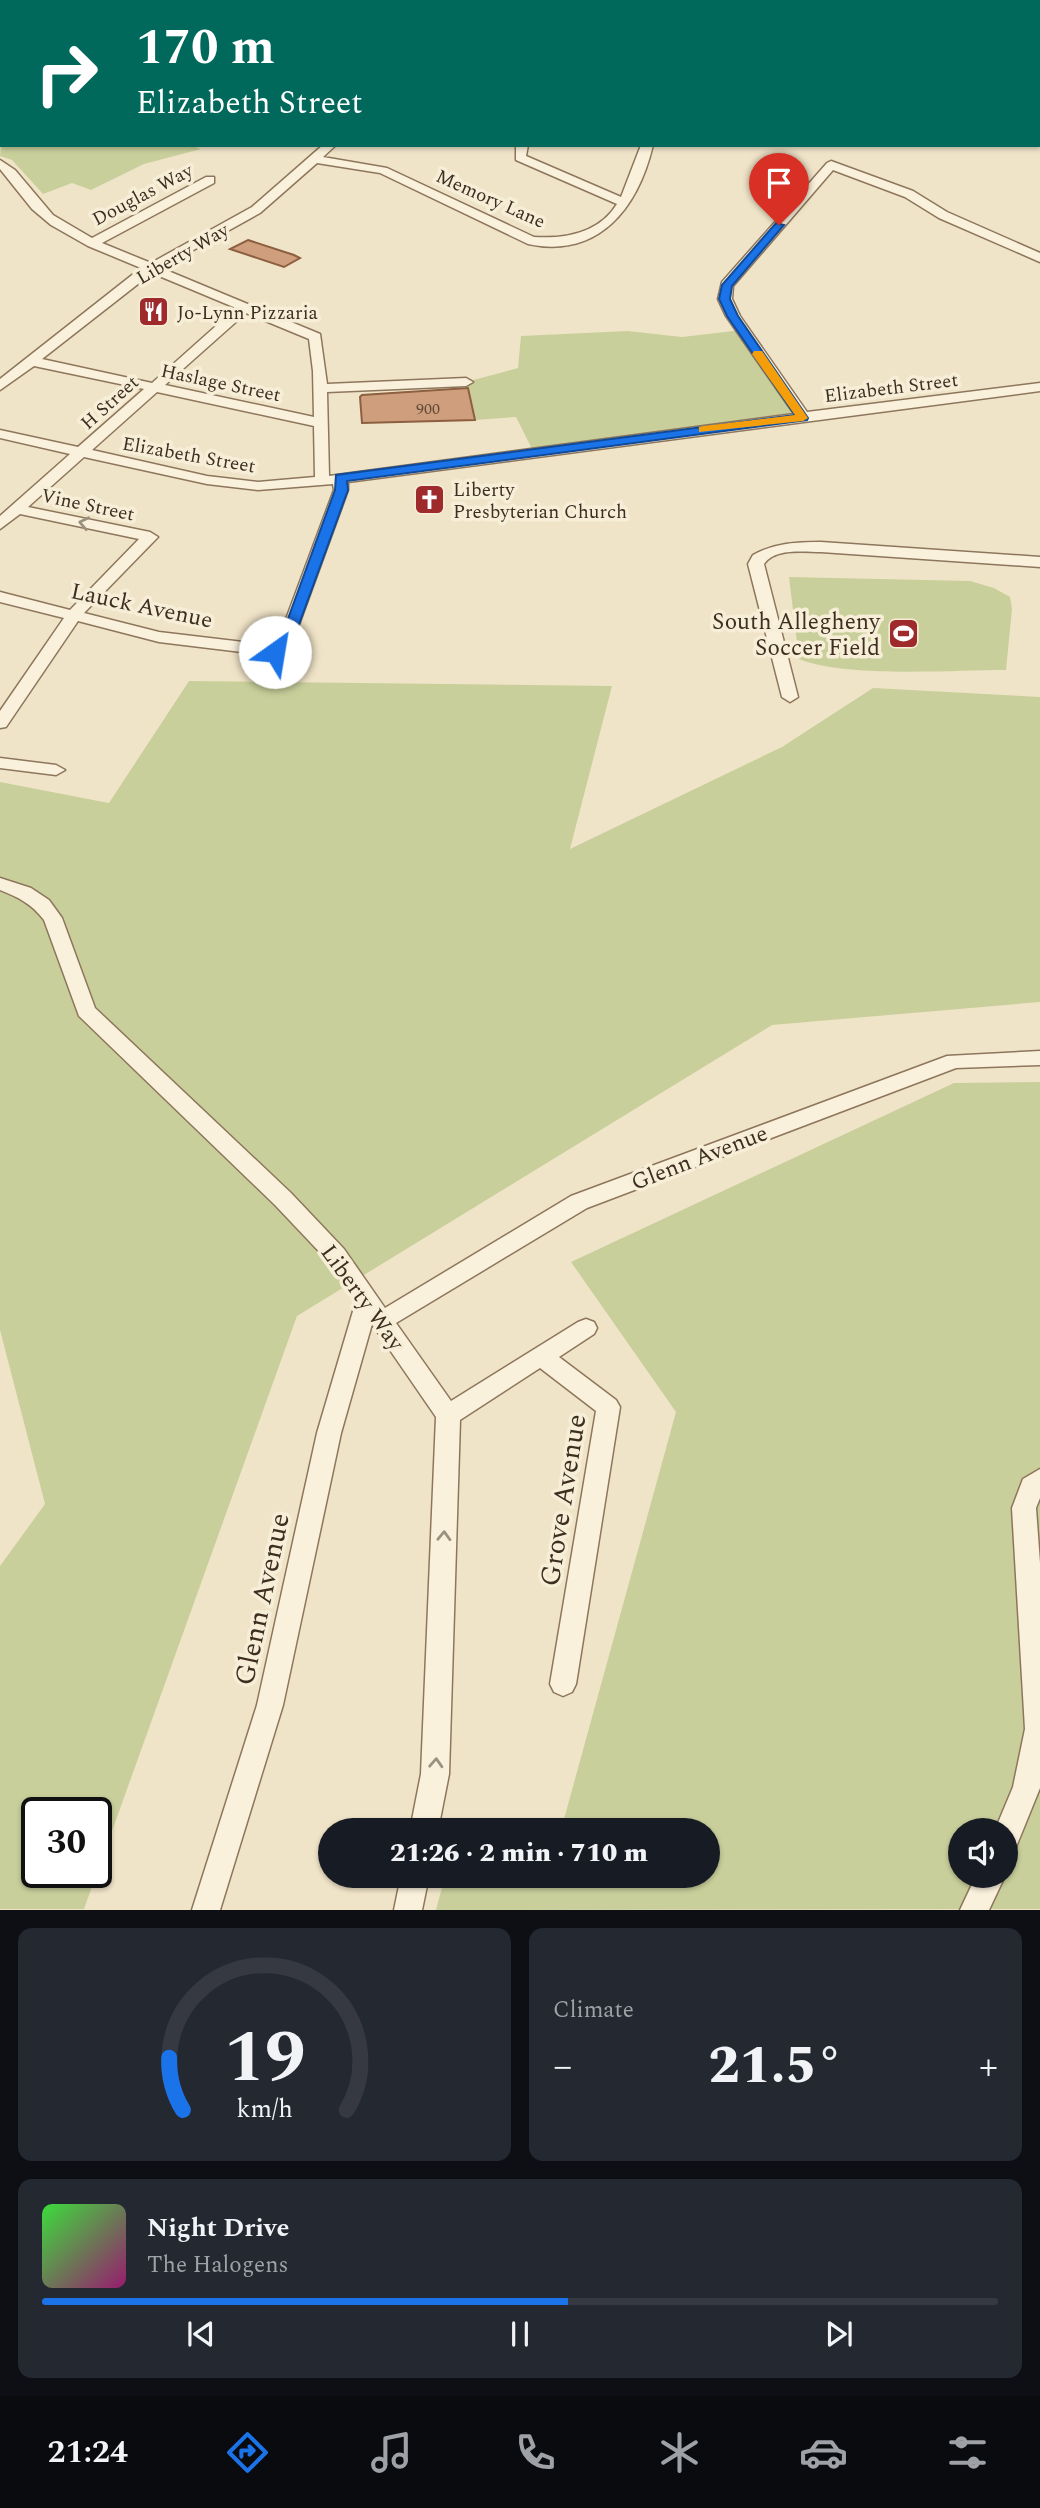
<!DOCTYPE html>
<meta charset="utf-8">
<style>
body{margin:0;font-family:Spectral,serif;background:#242831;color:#f1f3f6;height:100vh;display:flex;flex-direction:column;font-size:26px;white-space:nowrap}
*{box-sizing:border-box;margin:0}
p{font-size:23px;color:#9ea1a6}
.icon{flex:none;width:38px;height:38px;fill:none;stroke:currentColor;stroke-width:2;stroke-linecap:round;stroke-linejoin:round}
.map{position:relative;height:1910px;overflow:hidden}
.details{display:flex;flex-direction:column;gap:18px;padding:18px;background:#0d0f14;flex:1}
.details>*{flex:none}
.guide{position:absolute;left:0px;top:0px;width:1041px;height:147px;box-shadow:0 2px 5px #0004;background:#00695c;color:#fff;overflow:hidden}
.buttons{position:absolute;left:948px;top:1818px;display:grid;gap:14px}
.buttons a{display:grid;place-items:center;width:70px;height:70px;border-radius:50%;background:#171b24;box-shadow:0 2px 5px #0004;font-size:35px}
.speed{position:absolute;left:21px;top:1797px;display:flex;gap:14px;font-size:35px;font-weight:700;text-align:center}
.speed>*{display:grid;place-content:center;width:91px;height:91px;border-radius:50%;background:#171b24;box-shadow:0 2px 5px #0004;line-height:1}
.speed .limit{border:4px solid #111;border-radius:10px;background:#fff;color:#111}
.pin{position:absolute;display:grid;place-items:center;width:60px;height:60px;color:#fff;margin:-72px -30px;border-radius:50% 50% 50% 0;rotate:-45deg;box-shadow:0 0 7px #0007}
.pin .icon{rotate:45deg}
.me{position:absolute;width:77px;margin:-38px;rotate:32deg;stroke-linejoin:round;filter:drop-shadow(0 0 5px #0008)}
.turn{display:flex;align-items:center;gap:24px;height:147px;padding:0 21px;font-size:32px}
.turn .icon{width:91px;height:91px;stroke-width:2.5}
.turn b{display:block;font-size:49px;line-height:60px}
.big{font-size:52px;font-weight:800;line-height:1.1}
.details .card{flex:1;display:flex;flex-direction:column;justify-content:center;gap:10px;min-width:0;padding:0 24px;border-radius:14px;background:#242831}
.details .dial{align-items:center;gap:0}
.dial svg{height:182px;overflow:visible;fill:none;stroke:#363941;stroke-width:7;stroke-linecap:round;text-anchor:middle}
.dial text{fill:#f1f3f6;stroke:none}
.song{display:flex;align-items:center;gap:21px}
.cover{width:84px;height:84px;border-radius:10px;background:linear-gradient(135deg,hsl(120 70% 55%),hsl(320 70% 35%))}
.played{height:7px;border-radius:4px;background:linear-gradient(90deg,#1a73e8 55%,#363941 55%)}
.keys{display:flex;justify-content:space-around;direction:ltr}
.heat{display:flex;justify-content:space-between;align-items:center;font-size:38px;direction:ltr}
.details .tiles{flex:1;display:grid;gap:18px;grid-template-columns:1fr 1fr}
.card:last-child{grid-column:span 2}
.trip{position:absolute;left:318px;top:1818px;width:402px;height:70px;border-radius:35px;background:#171b24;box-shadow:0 2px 5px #0004;font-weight:800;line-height:70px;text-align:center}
.dock{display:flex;height:112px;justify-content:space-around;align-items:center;background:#090b0e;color:#9ea1a6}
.dock .icon{width:49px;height:49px}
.dock .current{color:#1a73e8}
.dock b{font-size:32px;color:#f1f3f6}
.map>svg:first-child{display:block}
.green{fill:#c9cf9b;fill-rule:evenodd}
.building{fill:#cf9f7d;stroke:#8d5f41;stroke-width:2}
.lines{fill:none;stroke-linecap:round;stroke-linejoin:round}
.minor-casing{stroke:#8d765c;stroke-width:3}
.minor{fill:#faf1dc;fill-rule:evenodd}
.oneway{stroke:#9c907e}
.route{fill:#1a73e8;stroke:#114b97;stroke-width:2}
.slow{fill:#f59e0b}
.labels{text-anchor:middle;stroke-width:7;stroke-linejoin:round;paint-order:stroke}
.far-number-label{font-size:16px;fill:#624a37}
.far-street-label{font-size:19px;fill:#3d2e20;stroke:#f7eed8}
.far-poi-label{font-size:19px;fill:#3d2e20;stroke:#f7eed8;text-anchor:start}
.street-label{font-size:23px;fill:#3d2e20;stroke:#f7eed8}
.poi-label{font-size:23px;fill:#3d2e20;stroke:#f7eed8;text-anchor:end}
.near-street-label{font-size:28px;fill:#3d2e20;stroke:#f7eed8}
</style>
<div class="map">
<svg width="1040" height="1910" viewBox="0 0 1040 1910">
<rect width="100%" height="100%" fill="#f0e4c8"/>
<path class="green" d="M0,0H387L391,2H2V77Z
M2,131V145H190L201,149L144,164L91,190L72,183L43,194L12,160L0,156Z
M742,330L803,417L533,451L516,417L475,420L466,382L518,368L521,336L628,331L682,337Z
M789,577L970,581L994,588L1010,597L1012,609L1006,670C953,670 844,678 799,659Z
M189,681L612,686L570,849L782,747L873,688L1040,697V1002L772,1025L297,1316L84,1909H0V1566L45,1504L0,1330V782L109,803ZM37,1813H96V1872H37Z
M1040,1082V1909L436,1910L445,1876H499L546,1884L548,1876H709V1830H561L676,1412L571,1262L954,1083ZM961,1830H1006V1876H961Z"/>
<path class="building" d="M248,240L294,255L300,258L284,267L230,249Z
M468,388L475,420L362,423L360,397L362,395Z"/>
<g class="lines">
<defs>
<path id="minor" d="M627,0H639L626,2Z
M875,0H885V2H875Z
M0,81H2V88H0Z
M0,117H2L0,125Z
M323,145H336L323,157L387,168L534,237C566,239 599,233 617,204L516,160V145H528L526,156L621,197L641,145H653C638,208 599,259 528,244L380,173L317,163L260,213L161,268L320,334L327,384L466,378L473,382L466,386L327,392L329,476L794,414L726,316L718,299L722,282L827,163L831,161L913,191L947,212L1040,253V262L939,218L905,197L833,170L733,286L732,299L740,316L807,412L1040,383V391L348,482V490L289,652L275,656L159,642L78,621L6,727L0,728V711L64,618L0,602V592L70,610L139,539L20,514L0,529V516L70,454L0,438V430L78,447L144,389L34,366L0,390V379L141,268L88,246L51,225L32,209L0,169V160L15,170L53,215L92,238L206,177H214V183L102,243L151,263L252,207ZM152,273L236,308L152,383L42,359ZM246,313L309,339L313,371L314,417L165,385ZM157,392L314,426L315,477L258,482L207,476L92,450ZM84,457L207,484L258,490L333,484L334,490L276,646L159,632L84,613L158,537L150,532L28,507Z
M821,542L1040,557V567L821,552C803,552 775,548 764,564L798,697L790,702L782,697L748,564L753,555C774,543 797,542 821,542Z
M0,758L56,765L65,770L56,775L0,768Z
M0,878L31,888L49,900L62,918L95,1008L291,1193L344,1249L385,1308L571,1196L947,1056L1040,1051V1065L956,1068L587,1208L396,1323L451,1401L578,1322L586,1319L594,1322L597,1328L594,1334L559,1357L616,1400L620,1407L576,1684L572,1692L563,1696L554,1692L550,1684L596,1411L540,1368L460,1420L449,1774L438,1830H410L421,1774L436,1417L372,1324L341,1433L283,1705L220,1910H192L257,1705L317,1433L356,1301L328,1261L275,1205L79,1016L44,920C32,904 18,897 0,890Z
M1040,1469V1498L1036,1508L1040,1563V1788L1016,1847L1006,1851V1830H995L1013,1787L1025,1729L1012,1508L1023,1479Z
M401,1876H429L422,1910H394Z
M976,1876H1005L989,1910H960Z"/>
</defs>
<use href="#minor" class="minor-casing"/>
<use href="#minor" class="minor"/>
</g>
<defs><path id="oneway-chevron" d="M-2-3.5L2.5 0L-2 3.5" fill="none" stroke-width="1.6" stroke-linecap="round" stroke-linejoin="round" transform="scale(1.75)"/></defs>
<g class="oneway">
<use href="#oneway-chevron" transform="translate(84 523) rotate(-168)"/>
<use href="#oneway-chevron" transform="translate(444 1536) rotate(-88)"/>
<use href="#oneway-chevron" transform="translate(436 1763) rotate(-87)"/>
</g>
<path class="route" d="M776,223L784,225L732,286L730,299L738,316L808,418L807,420L347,481L348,490L290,649L280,654H270V649L278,646L335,490L336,475L795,415L727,316L719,299L722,285Z"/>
<path class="slow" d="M754,351H762L808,418L803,421L699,432V427L703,426L795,415L752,354Z"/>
<defs>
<symbol id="restaurant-square" viewBox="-11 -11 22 22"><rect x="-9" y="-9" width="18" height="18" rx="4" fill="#9e2a2b" stroke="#f7eed8"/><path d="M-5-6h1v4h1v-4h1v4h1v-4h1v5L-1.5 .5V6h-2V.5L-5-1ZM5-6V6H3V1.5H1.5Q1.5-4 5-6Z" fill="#fff"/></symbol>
<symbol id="church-square" viewBox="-11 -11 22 22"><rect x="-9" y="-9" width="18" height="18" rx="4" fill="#9e2a2b" stroke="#f7eed8"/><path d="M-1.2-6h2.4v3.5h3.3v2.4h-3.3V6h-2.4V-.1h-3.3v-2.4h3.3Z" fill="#fff"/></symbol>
<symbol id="stadium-square" viewBox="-11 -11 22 22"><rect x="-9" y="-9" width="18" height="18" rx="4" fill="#9e2a2b" stroke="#f7eed8"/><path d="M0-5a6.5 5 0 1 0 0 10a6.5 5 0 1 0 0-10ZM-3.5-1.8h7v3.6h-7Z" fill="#fff"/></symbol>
</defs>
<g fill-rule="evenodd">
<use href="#restaurant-square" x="136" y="294" width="35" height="35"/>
<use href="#church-square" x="412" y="482" width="35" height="35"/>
<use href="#stadium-square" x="886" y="616" width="35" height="35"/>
</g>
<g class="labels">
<g class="far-number-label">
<text x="428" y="414">900</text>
</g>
<g class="far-street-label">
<text transform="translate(142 194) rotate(-28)" y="7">Douglas Way</text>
<text transform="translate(491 198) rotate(24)" y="7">Memory Lane</text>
<text transform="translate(182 253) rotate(-30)" y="7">Liberty Way</text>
<text transform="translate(221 382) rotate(12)" y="7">Haslage Street</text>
<text transform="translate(891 387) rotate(-7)" y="7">Elizabeth Street</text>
<text transform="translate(109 402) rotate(-42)" y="7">H Street</text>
<text transform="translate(189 454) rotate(10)" y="7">Elizabeth Street</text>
<text transform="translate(88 504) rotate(12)" y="7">Vine Street</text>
</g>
<g class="far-poi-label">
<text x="177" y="319">Jo-Lynn Pizzaria</text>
<text x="453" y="496">Liberty<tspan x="453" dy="22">Presbyterian Church</tspan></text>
</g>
<g class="street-label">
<text transform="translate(142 605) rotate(12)" y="8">Lauck Avenue</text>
<text transform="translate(699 1157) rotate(-21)" y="8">Glenn Avenue</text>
<text transform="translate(363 1297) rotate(54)" y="8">Liberty Way</text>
</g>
<g class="poi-label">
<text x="880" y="629">South Allegheny<tspan x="880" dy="26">Soccer Field</tspan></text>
</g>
<g class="near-street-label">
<text transform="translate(562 1500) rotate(-81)" y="10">Grove Avenue</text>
<text transform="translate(261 1599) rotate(-78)" y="10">Glenn Avenue</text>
</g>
</g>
</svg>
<div class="buttons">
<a><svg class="icon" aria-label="sound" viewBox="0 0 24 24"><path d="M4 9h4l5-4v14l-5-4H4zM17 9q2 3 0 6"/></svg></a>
</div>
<div class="speed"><div class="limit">30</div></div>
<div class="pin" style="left:779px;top:225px;background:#d93025"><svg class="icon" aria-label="arrive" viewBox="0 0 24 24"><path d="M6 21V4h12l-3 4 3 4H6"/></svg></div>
<svg class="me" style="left:275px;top:652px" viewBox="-20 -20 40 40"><circle r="19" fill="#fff"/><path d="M0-13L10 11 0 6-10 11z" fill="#1a73e8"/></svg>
<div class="trip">21:26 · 2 min · 710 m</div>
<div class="guide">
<div class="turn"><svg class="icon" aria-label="right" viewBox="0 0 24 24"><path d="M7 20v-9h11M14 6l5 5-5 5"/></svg><div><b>170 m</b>Elizabeth Street</div></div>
</div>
</div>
<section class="details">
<div class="tiles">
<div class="card dial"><svg viewBox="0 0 100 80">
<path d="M14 69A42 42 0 1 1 86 69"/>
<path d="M14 69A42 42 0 0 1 8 46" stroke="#1a73e8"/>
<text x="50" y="56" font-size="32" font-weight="700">19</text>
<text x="50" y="72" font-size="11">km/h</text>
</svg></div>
<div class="card"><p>Climate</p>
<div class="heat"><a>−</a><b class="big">21.5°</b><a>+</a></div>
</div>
<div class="card">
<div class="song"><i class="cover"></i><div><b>Night Drive</b><p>The Halogens</p></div></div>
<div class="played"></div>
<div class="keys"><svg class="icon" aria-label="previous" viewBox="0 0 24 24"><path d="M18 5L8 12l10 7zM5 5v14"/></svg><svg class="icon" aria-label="pause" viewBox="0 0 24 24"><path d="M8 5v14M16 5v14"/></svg><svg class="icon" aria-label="next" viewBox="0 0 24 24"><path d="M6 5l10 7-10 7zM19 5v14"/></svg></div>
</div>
</div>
</section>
<nav class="dock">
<b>21:24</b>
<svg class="icon current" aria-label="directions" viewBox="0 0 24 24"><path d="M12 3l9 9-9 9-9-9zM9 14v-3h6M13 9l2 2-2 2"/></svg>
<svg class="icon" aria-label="music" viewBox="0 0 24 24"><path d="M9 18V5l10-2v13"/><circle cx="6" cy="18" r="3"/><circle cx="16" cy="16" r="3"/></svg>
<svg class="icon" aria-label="phone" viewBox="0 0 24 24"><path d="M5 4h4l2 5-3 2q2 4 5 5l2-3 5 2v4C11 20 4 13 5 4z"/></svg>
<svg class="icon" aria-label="climate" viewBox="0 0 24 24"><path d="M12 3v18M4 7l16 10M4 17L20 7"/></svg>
<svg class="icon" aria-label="car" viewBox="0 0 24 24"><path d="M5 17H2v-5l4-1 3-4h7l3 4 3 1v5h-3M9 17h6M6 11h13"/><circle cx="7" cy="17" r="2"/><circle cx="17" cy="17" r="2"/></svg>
<svg class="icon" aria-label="filters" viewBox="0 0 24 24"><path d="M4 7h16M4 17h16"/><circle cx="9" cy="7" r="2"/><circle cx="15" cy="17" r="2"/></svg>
</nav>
